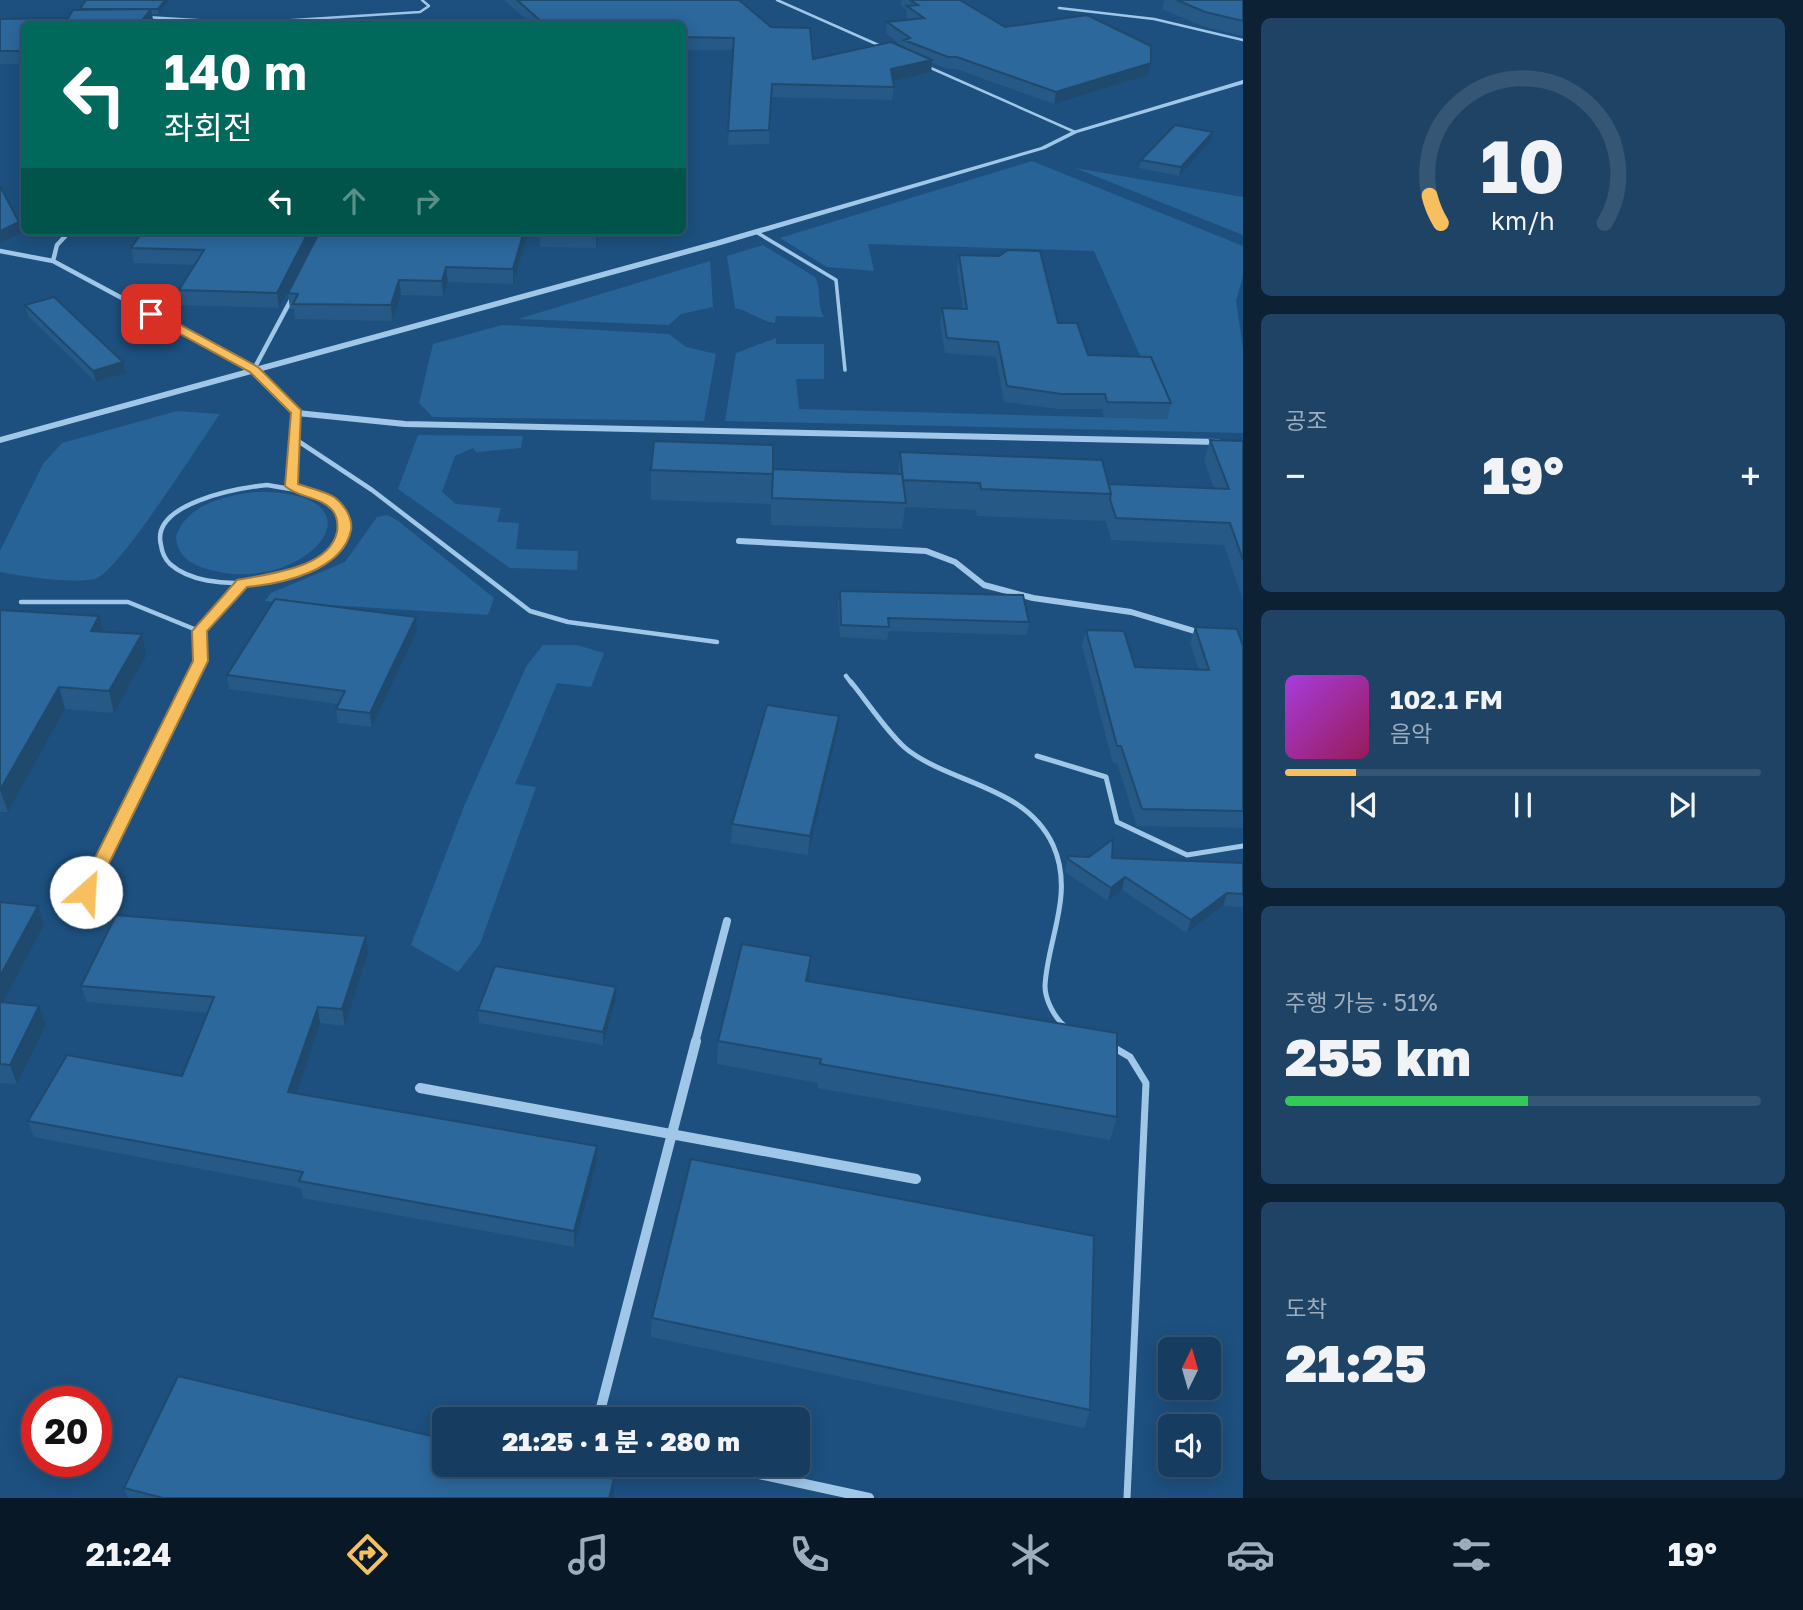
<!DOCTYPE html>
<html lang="ko">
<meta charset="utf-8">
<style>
body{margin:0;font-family:"Golos Text","Noto Sans KR",sans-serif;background:#1f4365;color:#f1f3f6;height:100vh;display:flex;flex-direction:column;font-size:26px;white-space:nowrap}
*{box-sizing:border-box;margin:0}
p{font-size:23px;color:#9eadbd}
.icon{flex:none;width:38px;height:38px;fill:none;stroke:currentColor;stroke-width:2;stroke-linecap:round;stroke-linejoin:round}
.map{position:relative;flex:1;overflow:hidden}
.panel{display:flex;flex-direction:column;gap:18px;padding:18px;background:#0c2134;width:560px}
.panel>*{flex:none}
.top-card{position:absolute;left:21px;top:21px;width:665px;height:214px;border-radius:10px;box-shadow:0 4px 18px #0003,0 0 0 2px #355674;background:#00695c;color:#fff;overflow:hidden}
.needle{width:46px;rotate:5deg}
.tools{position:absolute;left:1158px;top:1337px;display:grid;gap:14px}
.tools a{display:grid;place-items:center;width:63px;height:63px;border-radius:10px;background:#163c5f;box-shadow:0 4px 18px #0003,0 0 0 2px #355674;font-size:35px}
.speed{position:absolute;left:21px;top:1386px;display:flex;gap:14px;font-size:35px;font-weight:700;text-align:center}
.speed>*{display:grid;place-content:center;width:91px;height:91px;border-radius:50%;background:#163c5f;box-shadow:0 4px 18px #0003,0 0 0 2px #355674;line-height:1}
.speed .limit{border:10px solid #d22;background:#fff;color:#111}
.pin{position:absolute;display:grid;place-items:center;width:60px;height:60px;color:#fff;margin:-30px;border-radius:14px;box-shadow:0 4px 10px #0006}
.me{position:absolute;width:77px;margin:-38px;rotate:26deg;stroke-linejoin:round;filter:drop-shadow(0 0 5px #0008)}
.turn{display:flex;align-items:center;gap:24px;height:147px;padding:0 28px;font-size:32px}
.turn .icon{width:91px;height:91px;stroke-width:2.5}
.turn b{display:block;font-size:49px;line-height:60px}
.lanes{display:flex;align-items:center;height:66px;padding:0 28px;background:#0003;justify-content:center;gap:35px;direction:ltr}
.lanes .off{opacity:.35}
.big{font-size:52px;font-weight:800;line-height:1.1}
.panel .card{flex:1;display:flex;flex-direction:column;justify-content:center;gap:10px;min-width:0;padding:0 24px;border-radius:10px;background:#1f4365}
.panel .dial{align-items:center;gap:0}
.dial svg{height:182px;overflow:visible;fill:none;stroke:#355674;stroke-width:7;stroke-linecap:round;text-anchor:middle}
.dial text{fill:#f1f3f6;stroke:none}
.song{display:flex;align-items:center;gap:21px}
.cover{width:84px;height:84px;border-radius:10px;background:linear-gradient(135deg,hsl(280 70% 55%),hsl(330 70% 35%))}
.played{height:7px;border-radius:4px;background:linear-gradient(90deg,#f8bf5f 15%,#355674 15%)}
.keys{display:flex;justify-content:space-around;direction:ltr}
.heat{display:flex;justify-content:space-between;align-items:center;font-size:38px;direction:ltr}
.charge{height:10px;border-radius:5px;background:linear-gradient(90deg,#34c759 51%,#355674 0)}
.trip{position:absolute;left:432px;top:1407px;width:378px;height:70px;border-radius:10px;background:#163c5f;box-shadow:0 4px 18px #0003,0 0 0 2px #355674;font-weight:800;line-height:70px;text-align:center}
.dock{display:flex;height:112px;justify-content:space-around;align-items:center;background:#091826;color:#9eadbd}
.dock .icon{width:49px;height:49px}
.dock .current{color:#f8bf5f}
.dock b{font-size:32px;color:#f1f3f6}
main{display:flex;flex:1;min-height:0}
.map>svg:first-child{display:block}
.green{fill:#276397}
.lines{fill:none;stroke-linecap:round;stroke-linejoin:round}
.service-far4{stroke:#a0c7e8;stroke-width:2.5}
.service-far3{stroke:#a0c7e8;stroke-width:3.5}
.service-far2{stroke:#a0c7e8;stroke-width:4.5}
.service-far1{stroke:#a0c7e8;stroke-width:5}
.service{stroke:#a0c7e8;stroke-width:7}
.minor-far3{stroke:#a0c7e8;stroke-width:4.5}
.minor-far2{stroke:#a0c7e8;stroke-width:6}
.minor-far1{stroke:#a0c7e8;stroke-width:8}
.minor{stroke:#a0c7e8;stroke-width:10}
.tertiary{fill:#a0c7e8;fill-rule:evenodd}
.wall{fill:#265986}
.shaded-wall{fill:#1f496d}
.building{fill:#2c689c;stroke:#1f496d;stroke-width:2}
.route{fill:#f8bf5f;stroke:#a17c3e;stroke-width:2}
</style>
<main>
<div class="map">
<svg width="1243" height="1498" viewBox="0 0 1243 1498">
<rect width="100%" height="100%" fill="#1d507f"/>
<path class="green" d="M1032,161L1243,246V276L1236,301L1243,348V433L725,421L736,353L776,338V344H824V379H796L799,409L1168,419L1094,251L868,244L874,271L827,267L780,238Z
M1075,168L1243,197V235Z
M763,245L815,277C822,289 816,303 824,317L776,316L775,323C762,322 750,311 735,308L727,256Z
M710,261L713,307L681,314L669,325L518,319Z
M502,325L669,334L686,347L716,354L704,421L433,417L419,403L433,344Z
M177,411L220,414C200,442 121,568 97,578C79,585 20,576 0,572V551L43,464L62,443Z
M418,435L523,436L521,448L476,452L473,448L455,456L442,492L456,504L501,508L497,522L519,523L516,549L578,551L577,570L510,568L398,489Z
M255,492C395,490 307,599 207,569C190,564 177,555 176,537C186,504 225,496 255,492Z
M387,515L397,520L494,598L488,615L265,601L271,593L345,562L377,517Z
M543,645H577L604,653L591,687L557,683L515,784L536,787L480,944L458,972L411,945L465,804L527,665Z"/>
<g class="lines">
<path class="service-far4" d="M777,0L883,47
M1059,8L1154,19L1243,40
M146,17L245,23L420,12L429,6L422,0
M924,65L1075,132"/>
<path class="service-far3" d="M756,232L836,280L845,370"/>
<path class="service-far2" d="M295,439L372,490L530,611L568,622L717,642
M267,485L314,493L338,508L344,526C341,532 339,540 335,546C305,584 207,597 170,564C164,558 162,553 161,545C150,503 239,488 267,485Z
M291,486L297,413
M21,602H128L199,631
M846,676L852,684
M190,684L201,661L199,631L242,583"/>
<path class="service-far1" d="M851,682C866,700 892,739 909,751C956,785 1026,787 1053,845C1075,894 1047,940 1045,986C1045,1000 1055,1019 1066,1027
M1037,756L1106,777L1117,822L1187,855L1243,846
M86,892L191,682"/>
<path class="service" d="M1113,1047L1130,1057L1146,1083L1127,1498"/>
<path class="minor-far3" d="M70,231L57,245L53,261L254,369L285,400
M0,251L53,261
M254,369L293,296"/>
<path class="minor-far2" d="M283,399L297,413L405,424L1218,442
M739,541L926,551L955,562L984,585L1033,598L1131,612L1201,633"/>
<path class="minor-far1" d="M695,1043L727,921"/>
<path class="minor" d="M420,1088L916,1179
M598,1419L696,1041
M718,1465L869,1498"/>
<path class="tertiary" d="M1243,80V84L1077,133L1045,149L721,245L0,443V437L715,241L1041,147L1073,131Z"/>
</g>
<path class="wall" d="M86,0H169L159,14H152L153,21L24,24V64H0V19L68,18L80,10Z
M504,0H739L771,27L813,59L903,47L886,33L887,22L909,19L906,17L907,10L900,5L901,0H960L1005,27L1151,63L1148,75L1054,104L956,69H947L932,63L931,72L893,81L894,87L892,100L771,97L769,144L728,145L733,50H682V24H531Z
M1164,0H1243V36L1202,26L1162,9Z
M1211,140L1179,176L1139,168L1141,160Z
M319,231L279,308L181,305L179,290L195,265L134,263L131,248Z
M529,231L513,284L448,282L443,296L401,295L392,321L295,319L294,309H290L288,293Z
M540,231H599L596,248L540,247Z
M959,255L1058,323L1088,355L1171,403L1167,419L1104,417L1102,409H1058L1004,402L996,357L945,353L940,323L942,308L963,309L957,269Z
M25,305L123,362L126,373L96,382L28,316Z
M1210,440L1243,441V600L1224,545L1111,540L1106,521L977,516L976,510L905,507L902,529L771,525V504L651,500V470L898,474L900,452L1109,484L1214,488L1204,461Z
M840,591L1029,622L1027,635L889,631L887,640L840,637L838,603Z
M0,610L99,616L103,631L146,656L114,713L65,709L8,812H0Z
M416,617L417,631L372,727L338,723L336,709L338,704L229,689L227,675Z
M1195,627L1243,646V828L1137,826L1117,763H1113L1082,646L1086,630L1135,667L1199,670L1190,643Z
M839,716L837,734L808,855L731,843L732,824Z
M1068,856L1243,863V907L1223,906L1187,933L1122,890L1108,901L1065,872Z
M0,902L44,925L3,1002L46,1025L17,1084L0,1083Z
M368,953L345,1026L320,1023L297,1093L597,1146V1162L574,1247L303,1198L301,1188L34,1137L28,1121L182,1076L208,1013L87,1002L81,986Z
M808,982L1117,1117L1110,1140L818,1088V1083L717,1064L718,1041Z
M616,1000L603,1045L479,1023L478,1010Z
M652,1318L1090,1410L1084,1428L651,1337Z
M124,1488L614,1498H128Z"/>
<path class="shaded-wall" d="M165,0H169L159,14L158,9Z
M151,9L153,21L151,24H139Z
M932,60L931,72L889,82L891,69Z
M1151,63L1148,75L1054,104L1056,92Z
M1213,132L1211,140L1179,176L1181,167Z
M19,222L21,233L0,243V231Z
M309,231H319L279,308L277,293Z
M524,231H529L513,284V269Z
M596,231H599L596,248Z
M446,267L448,282L443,296L442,281Z
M399,280L401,295L392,321L391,305Z
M123,362L126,373L96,382L93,371Z
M99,616L105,637L91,631Z
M416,617L417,631L372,727L370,713Z
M142,634L146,656L114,713L109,691Z
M59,687L65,709L8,812L0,790Z
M839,716L837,734L808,855L810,836Z
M1125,877L1122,890L1108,901L1111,888Z
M1227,893L1223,906L1187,933L1191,920Z
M38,906L44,925L0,1008V976Z
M366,936L368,953L345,1026L342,1009Z
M811,956L809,979L804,1005L806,981Z
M616,987V1000L603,1045V1032Z
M39,1006L46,1025L17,1084L10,1065Z
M318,1007L320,1023L292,1108L288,1092Z
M597,1146V1162L574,1247V1231Z
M614,1479V1498H609Z"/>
<path class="building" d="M86,0H165L158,9H80Z
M517,0H739L771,27L810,28L813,59L891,42L932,60L891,69L894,87L772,84L769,130L728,131L734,38L682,37V24H544Z
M910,0H960L1005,27L1087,15L1151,46V63L1056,92L957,57H948L904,40L910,38L887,22L924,18L907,6L918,5Z
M1177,0H1243V21L1205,12Z
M151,9L139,24H24V51H0V19L68,18L73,10Z
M1175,125L1213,132L1181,167L1141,160Z
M0,186L19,222L0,231Z
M143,231H309L277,293L179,290L204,250L131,248Z
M320,231H524L513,269L446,267L442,281L399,280L391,305L293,304L298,294L288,293Z
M540,231H596V233L540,232Z
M1008,250L1040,251L1058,323H1077L1088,355L1151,357L1171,403L1107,402L1105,394H1061L1007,386L998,342L947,338L942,308L967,309L959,255L999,256Z
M54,297L123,362L93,371L25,305Z
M1210,440L1243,441V560L1230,523L1116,518L1110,499L1111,494L1109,484L1229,489Z
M654,441L773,445V474L651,470Z
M900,452L1102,460L1111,494L981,489L980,483L903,480Z
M773,469L902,474L906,503L772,498Z
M840,591L1023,595L1029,622L888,618L889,627L841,625Z
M275,599L416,617L370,713L336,709L345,691L227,675Z
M0,610L99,616L91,631L142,634L109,691L59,687L0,790Z
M1195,627L1237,629L1243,646V811L1142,809L1121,746H1117L1086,630L1124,631L1135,667L1209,670Z
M767,705L839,716L810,836L732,824Z
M1113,839L1112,858L1243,863V894L1227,893L1191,920L1125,877L1111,888L1068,859V856L1089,857Z
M0,902L38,906L0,976Z
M116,915L366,936L342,1009L318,1007L288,1092L597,1146L574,1231L299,1181L303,1172L28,1121L67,1055L182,1076L214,997L81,986Z
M742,944L811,956L806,981L1117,1033V1117L820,1064L821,1059L718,1041Z
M495,966L616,987L603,1032L478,1010Z
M0,1002L39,1006L10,1065L0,1064Z
M691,1159L1094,1236L1090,1410L652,1318Z
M178,1376L444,1439V1465H554L614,1479L609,1498H163L124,1488Z"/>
<path class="route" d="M147,311H155L258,367L301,410L298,484C309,488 324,491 334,497C344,504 353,518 351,530C343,571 281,584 247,587L207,631L208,661L95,892L86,899L78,892L193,661L192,631L237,580C266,574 329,569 337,532C338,525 338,518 333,511C321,496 298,498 285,486L291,413L250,372L147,316Z"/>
</svg>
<div class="tools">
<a><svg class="needle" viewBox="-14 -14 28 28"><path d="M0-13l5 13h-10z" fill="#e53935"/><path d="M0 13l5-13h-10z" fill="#9eadbd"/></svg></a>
<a><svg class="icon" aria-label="sound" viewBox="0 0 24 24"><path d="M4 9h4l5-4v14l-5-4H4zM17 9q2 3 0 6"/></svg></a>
</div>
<div class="speed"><div class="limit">20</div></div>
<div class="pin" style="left:151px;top:314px;background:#d93025"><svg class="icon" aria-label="arrive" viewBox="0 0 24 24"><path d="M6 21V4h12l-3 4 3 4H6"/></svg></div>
<svg class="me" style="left:86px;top:892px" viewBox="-20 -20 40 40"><circle r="19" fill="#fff"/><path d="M0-13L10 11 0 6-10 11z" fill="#f8bf5f"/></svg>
<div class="trip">21:25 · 1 분 · 280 m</div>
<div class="top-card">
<div class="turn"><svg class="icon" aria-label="left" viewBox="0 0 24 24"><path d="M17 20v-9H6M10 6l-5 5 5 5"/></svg><div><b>140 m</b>좌회전</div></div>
<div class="lanes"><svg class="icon" aria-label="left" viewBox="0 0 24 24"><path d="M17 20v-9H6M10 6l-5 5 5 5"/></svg><svg class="icon off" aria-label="ahead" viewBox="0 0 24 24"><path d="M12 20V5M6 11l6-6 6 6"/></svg><svg class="icon off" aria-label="right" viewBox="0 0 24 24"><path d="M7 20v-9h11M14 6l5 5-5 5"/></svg></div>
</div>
</div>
<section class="panel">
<div class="card dial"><svg viewBox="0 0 100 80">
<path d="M14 69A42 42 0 1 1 86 69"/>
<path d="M14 69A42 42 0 0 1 9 57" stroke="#f8bf5f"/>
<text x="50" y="56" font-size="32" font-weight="700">10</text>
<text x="50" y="72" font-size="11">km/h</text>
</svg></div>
<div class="card"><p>공조</p>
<div class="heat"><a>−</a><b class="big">19°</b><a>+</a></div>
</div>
<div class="card">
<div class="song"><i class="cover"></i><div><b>102.1 FM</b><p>음악</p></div></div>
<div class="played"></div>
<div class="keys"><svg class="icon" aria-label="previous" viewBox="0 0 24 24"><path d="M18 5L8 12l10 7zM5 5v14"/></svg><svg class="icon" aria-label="pause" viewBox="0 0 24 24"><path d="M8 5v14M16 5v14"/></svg><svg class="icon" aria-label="next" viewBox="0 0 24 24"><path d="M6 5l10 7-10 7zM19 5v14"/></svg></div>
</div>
<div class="card"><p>주행 가능 · 51%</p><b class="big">255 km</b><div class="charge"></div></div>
<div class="card"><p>도착</p><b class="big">21:25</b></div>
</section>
</main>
<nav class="dock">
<b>21:24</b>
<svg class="icon current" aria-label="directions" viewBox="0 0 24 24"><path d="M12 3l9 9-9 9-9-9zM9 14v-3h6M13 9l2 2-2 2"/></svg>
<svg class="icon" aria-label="music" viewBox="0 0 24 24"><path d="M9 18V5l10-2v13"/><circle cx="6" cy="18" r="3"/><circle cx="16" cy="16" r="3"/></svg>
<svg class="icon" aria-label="phone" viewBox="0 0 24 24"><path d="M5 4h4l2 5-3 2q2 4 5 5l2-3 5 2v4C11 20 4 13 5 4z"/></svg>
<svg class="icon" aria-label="climate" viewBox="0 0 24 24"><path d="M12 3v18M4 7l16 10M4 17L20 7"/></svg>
<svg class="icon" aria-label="car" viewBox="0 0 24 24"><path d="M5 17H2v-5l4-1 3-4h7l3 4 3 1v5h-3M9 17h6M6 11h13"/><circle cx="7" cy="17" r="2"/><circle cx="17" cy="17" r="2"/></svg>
<svg class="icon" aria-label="filters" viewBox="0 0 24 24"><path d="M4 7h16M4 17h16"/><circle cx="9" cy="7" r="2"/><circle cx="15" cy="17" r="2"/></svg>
<b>19°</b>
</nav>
